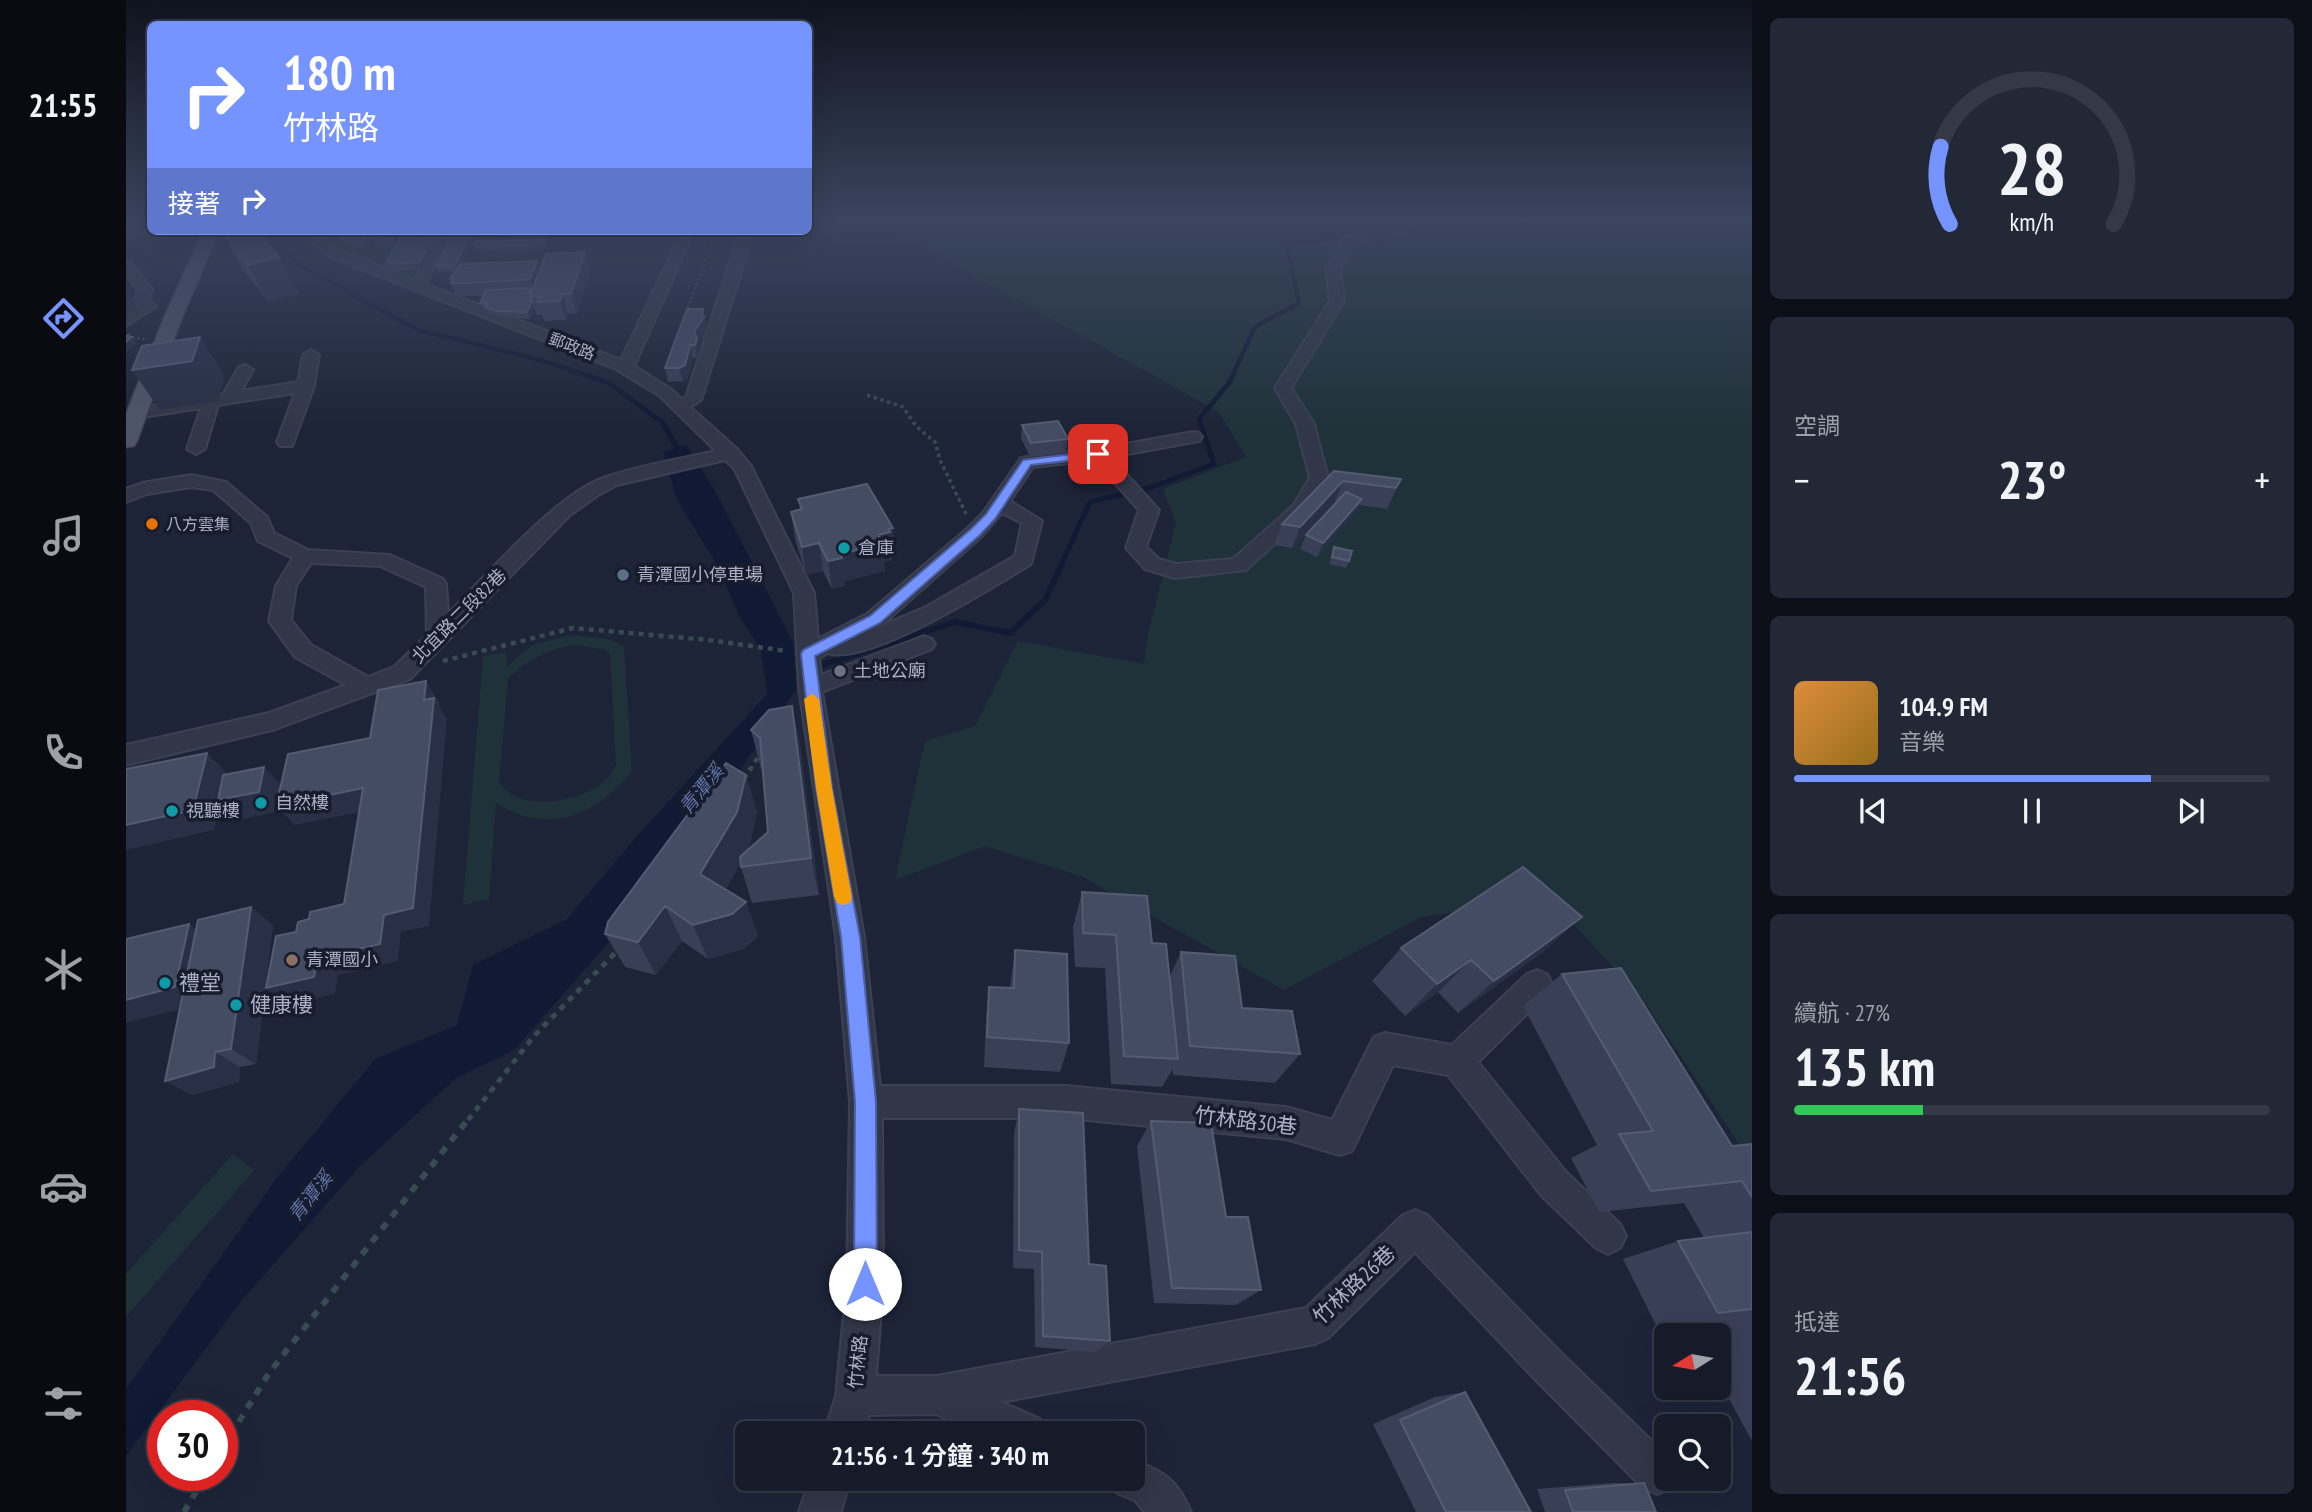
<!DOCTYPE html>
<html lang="zh-TW">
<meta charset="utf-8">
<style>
body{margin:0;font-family:"PT Sans Narrow","Noto Sans TC",sans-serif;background:#232836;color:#f1f3f6;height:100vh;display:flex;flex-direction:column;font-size:26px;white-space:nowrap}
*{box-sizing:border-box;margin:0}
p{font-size:23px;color:#9ea1a8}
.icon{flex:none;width:38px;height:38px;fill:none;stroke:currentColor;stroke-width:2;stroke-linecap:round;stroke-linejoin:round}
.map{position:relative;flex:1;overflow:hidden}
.sheet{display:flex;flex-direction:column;gap:18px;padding:18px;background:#0c0f17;width:560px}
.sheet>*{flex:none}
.banner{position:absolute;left:21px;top:21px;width:665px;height:214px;border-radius:10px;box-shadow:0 7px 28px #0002,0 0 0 2px #353947;background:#7694ff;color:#fff;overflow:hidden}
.needle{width:46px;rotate:259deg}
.tools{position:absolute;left:1528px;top:1323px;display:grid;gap:14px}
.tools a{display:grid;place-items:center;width:77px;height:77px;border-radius:10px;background:#161b2a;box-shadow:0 7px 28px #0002,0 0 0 2px #353947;font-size:35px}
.speed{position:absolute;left:21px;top:1400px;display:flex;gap:14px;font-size:35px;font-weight:700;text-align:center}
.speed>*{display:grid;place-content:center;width:91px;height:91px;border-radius:50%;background:#161b2a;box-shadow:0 7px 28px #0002,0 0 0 2px #353947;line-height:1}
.speed .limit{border:10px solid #d22;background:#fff;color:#111}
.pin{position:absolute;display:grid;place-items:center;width:60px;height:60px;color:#fff;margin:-30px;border-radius:14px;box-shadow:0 4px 10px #0006}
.me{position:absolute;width:77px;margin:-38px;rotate:0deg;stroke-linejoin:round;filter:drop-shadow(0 0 5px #0008)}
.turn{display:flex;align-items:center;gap:24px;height:147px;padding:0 21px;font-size:32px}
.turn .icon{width:91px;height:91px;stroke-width:2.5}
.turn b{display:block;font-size:49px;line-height:60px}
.then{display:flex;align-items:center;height:66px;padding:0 21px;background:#0003;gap:14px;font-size:26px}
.big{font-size:52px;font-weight:600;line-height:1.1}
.sheet .widget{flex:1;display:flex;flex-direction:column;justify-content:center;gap:10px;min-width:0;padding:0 24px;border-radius:10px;background:#232836}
.sheet .dial{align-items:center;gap:0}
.dial svg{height:182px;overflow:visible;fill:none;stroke:#353947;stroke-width:7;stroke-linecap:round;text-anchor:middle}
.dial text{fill:#f1f3f6;stroke:none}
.song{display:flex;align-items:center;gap:21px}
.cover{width:84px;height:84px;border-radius:10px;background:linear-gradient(135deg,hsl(30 70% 55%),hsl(40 70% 35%))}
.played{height:7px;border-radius:4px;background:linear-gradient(90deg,#7694ff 75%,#353947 75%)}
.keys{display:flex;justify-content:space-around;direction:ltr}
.heat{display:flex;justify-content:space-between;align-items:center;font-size:38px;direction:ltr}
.charge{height:10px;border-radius:5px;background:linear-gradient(90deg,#34c759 27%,#353947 0)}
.trip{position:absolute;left:609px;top:1421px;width:410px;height:70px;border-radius:10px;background:#161b2a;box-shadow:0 7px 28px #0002,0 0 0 2px #353947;font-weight:600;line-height:70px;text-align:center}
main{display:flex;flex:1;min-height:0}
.dock{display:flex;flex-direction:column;width:126px;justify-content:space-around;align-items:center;background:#090b11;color:#9ea1a8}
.dock .icon{width:49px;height:49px}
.dock .on{color:#7694ff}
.dock b{font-size:32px;color:#f1f3f6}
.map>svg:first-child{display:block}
.green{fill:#1f3239;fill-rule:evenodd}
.water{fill:#111a35}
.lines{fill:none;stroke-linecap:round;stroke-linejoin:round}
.stream-far2{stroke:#111a35;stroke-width:4.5}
.stream-far1{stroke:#111a35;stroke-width:5}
.stream{stroke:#111a35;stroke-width:6}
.minor-casing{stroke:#3b4052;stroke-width:4}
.major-casing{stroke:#3b4052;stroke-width:3}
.path-far4{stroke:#384b51;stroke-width:2.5;stroke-dasharray:2.5 2.5;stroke-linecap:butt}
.path-far3{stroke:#384b51;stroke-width:3.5;stroke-dasharray:3.5 3.5;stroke-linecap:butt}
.path-far2{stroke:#384b51;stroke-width:4.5;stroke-dasharray:5 5;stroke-linecap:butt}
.path-far1{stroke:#384b51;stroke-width:5;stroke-dasharray:6 6;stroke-linecap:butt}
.path{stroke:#384b51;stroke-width:6;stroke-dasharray:8 8;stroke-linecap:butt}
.minor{fill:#313748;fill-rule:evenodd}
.major{fill:#4f5569;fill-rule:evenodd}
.wall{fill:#383f57}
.shaded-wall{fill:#282f46}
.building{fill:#444c63;stroke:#545b73;stroke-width:2}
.route{fill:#7694ff;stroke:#4d60a6;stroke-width:2}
.slow{fill:#f59e0b}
.food-dot{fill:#e8710a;stroke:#171c2c;stroke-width:2.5}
.culture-dot{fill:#0f9aa8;stroke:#171c2c;stroke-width:2.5}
.service-dot{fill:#5c6f8a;stroke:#171c2c;stroke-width:2.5}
.worship-dot{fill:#6b7280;stroke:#171c2c;stroke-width:2.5}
.education-dot{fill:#8d6e63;stroke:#171c2c;stroke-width:2.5}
.labels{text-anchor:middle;stroke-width:7;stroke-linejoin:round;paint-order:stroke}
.far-street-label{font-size:16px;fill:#abb0c6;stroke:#171c2c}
.far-poi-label{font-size:16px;fill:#abb0c6;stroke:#171c2c;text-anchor:start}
.poi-label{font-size:18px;fill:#abb0c6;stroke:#171c2c;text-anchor:start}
.street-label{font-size:18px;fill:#abb0c6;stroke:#171c2c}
.water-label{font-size:19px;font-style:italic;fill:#6073a9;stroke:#171c2c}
.near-poi-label{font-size:21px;fill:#abb0c6;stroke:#171c2c;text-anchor:start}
.near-street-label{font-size:21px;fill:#abb0c6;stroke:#171c2c}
</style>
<main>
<nav class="dock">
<b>21:55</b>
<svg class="icon on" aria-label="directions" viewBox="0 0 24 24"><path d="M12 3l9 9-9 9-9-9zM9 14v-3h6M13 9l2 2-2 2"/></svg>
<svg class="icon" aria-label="music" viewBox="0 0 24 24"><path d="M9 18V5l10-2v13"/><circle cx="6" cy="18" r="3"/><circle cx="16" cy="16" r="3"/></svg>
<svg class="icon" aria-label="phone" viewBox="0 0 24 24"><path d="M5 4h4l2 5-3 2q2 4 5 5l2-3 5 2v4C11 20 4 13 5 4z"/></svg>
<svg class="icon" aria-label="climate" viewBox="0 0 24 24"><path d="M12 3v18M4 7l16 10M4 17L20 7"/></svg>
<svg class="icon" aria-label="car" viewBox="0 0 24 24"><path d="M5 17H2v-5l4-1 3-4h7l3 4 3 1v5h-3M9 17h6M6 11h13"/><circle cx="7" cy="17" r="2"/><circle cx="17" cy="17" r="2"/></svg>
<svg class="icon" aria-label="filters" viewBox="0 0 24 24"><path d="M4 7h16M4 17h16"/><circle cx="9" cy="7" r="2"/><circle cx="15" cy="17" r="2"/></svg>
</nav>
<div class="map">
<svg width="1626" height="1512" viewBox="0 0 1626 1512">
<rect width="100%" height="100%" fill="#1d2438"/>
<path class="green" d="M746,219H1626V1163L1515,997L1423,898L1295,917L1158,990L957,877L859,846L769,880L799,741L849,726L892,641L1018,664L1022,634L1050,523L1037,489L1120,457L1093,412Z
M185,231H226L227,248L276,245L295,268L288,281L211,250Z
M446,635L482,639L498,647L506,771C470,816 421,836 370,803L363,899L337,905L357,656L380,652L381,667L406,645ZM453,645L479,650L484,654L490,765C487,770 484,776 481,779C461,799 409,810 385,794C380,792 376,785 373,782L382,678C403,659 425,647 453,645Z
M107,1154L128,1170L0,1317V1274Z"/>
<path class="water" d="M560,445L589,491L667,642L671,688L568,836L514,907L388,1050L329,1079L235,1165L116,1300L0,1456V1389L151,1178L249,1059L331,1025L347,965L441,919L511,836L641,694L635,650L614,618L590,563L551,500L537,452Z"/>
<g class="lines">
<path class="stream-far2" d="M141,231L173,265L292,330L411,359L451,372
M1108,372L1129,327L1173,303L1161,243L1209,238L1238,223L1233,219"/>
<path class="stream-far1" d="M446,371L483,383L537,423L556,456
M935,565L964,502L1026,487L1088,464L1073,419L1103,383L1109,371"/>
<path class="stream" d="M662,676L829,622L884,633L919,600L936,564"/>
<defs>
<path id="minor" d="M1280,219H1292L1284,234L1230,242L1214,268L1218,301L1165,388L1188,424L1202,478L1182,513L1120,570L1049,578L1019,569L1000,548L1013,510L968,460L907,467L884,501L916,521L905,564C869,586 741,667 702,653L693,658L695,675L798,636L806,639L809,644L806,649L696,692L738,937L754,1086H940L1160,1107L1206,1120L1248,1037L1259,1033L1326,1045L1401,974L1411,970L1421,974L1426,984L1421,994L1352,1062L1439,1171L1494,1224L1500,1236L1494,1248L1482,1254L1470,1248L1415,1195L1322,1075L1267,1065L1226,1151L1214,1155L1160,1139L940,1118H756L757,1284L750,1376H811L1180,1308L1277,1215L1289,1210L1301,1215L1433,1351L1537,1452L1540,1451V1479H1557L1554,1485L1531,1494L1517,1488L1407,1377L1289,1252L1202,1338L1189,1344L875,1402L914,1419L920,1433H854L810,1414L743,1415L738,1433H698L710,1396L721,1284L724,1102L710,937L673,688L668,593L608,468L599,460L491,485L472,495L443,516L284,679L146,730L0,765V745L143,713L220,685L169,657L143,621L150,586L167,558L132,541L125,523L87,490L65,487L21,494L0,502V489L16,483L65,475L100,482L141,517L148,533L182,550L264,555L317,579L320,584L322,614C360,576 431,493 480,477C515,465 554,459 590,451L534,396L490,369L205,257L174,231H188L215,251L288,280L316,231H328L299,284L495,360L556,231H568L508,366L546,390L555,399L560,397L611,240L608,231H620L625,240L575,400L564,407L611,449L625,466L688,593L692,639L741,614L842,528L857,513L895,458L901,457L972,449L1067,432L1073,433L1076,437L1073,441L985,457L1033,510L1020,547L1033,559L1050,564L1107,559L1167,506L1184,478L1170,424L1149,388L1204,301L1200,268L1220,236L1274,228ZM876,513L896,523L889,556L800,607L743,631L757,624L856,536ZM185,563L254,566L300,587L301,635L268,667L242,677L185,645L165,620L170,586Z
M24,224V231H27L0,237V229Z
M0,262L5,263L26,289L23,300L30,306L0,326V315L13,306L8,302L12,289L0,275Z
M185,350L193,355L188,386L166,446H154L151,442L169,393L92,405L79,449L70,454L61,449L75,408L11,418L3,413L11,408L97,394L113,367L119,365L127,370L115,391L172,382L177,355Z
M1006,1459C1038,1472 1051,1479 1065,1512H1018L1010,1501L991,1493L985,1479H1006Z
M684,1479H724L715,1512H673Z"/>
<path id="major" d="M77,231H93L55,320L11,441L8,446L0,447V414L37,320Z"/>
</defs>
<use href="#minor" class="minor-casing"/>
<use href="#major" class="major-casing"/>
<path class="path-far4" d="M560,313L590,231
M1,338L20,339"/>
<path class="path-far3" d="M741,395L777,407L790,426L809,442L814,460L841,516"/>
<path class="path-far2" d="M317,661L447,628L583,640L660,651
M618,779L634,754"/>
<path class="path-far1" d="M342,1120L409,1035L493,949"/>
<path class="path" d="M96,1449L143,1373L343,1118
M58,1512L80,1475"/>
<use href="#minor" class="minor"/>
<use href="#major" class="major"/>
</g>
<path class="wall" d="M95,231L173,294L143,302L115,267Z
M220,231H249L240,247L226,248L225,245H218L215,239Z
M276,231L269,244L250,246L247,239Z
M328,231H351L334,266L414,270L459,252L464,271L451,313L442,314L440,320L418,321L416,315H410L408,308L404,319L373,317L362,313L360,309H357L354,303L358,296H330L324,279L330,271L312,272L310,266Z
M304,236L311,242L295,269L263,271L260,264Z
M348,245L423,246L421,250L403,252L350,251Z
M577,309L581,330L572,344L574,351L571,358H567L562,378L557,381L542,382L539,368Z
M896,425L942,439L940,453L904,457L895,438Z
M1208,471L1275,479L1261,509L1234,505L1230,513L1191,557L1174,549L1180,535L1211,502L1209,501L1166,548L1148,545L1156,524Z
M672,499L767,528L768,556L766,557V560L758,562L759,571L719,581V586L706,589L697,571L680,575L669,539L665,512L674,510Z
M1208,547L1223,561L1220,568L1203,564Z
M666,706L674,746L693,895L626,903L614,864L600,889L620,902L632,936L618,949L582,959L556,941L530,975L499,967L479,934L620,775L631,813L622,850L642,832L637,771L635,769L625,730Z
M956,892L1026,943L1044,976L1055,952L1116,1008L1174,1054L1149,1083L1047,1075V1069L1036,1087L985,1084L979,968L949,967L947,927Z
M125,907L147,925L130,1064L114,1067L113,1082L67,1095L39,1081L71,930Z
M1275,948L1417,952L1332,1013L1312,992L1279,1016L1246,981Z
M889,950L943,1043L934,1072L858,1067L860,1018L863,987L884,988Z
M1436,974L1606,1146L1626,1144V1441L1592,1379V1335H1569L1563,1323L1531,1327L1497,1259L1552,1241L1578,1238L1558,1203L1473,1212L1445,1158L1471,1145L1397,1006Z
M893,1109L984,1341L970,1352L909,1347L908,1269L887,1268L888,1134Z
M1025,1121L1100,1217L1135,1290L1110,1305L1028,1303L1011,1146Z
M1339,1392L1405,1512H1290L1247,1424L1309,1397Z
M1486,1483H1518L1530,1512H1419L1411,1489Z"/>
<path class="shaded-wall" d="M243,231H249L240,247L237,241Z
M270,231H276L269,244L267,238Z
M301,231H307L303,240L291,237Z
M345,231H351L331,271L329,265Z
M309,236L311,242L295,269L293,262Z
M421,240L423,246L421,250L403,252L401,245Z
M459,252L464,271L451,313L445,294Z
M153,257L173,294L143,302L122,265Z
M411,261L415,273L408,292L404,279Z
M0,290L11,307L1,314L3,316L0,318Z
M436,294L442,314L440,320L434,301Z
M406,301L408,308L404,319L401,312Z
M577,309L581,330L572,344L574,351L571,358L569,345L568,332L576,317Z
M3,335L5,338L6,337L11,344L0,352V342Z
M74,337L99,376L92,401L34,410L6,370Z
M564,345L567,358L562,378L557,381L553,368Z
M1217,481L1209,501L1166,548L1174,527Z
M1236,499L1230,513L1191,557L1197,543Z
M767,528L768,556L766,557V560L758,562L759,571L719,581V586L706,589L702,561L714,554L763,529Z
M693,543L697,571L680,575L676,547Z
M300,681L313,702V705L321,719L303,926L275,932L272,961L212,975L209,994L162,1005L140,988L192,958L258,915L298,700Z
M666,706L674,746L693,895L685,858Z
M81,753L101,773L95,800L138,767L157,787L237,788L253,808L169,825L153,809V811L113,820L94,803L88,830L0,850V825Z
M620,775L631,813L623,849L588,910L574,874Z
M620,902L632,936L618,949L582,959L567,925Z
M539,906L556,941L530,975L512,942Z
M125,907L147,925L130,1064L105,1049Z
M1456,917L1417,952L1332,1013L1368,981Z
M63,924L87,942L74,1004L0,1023V1000Z
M1345,960L1312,992L1279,1016L1311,984Z
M89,1052L114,1067L113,1082L67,1095L39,1081Z"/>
<path class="building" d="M95,231H131L153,257L122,265Z
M220,231H243L237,241L223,242L225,239H215Z
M252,231H270L267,238L247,239Z
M278,231H301L300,234L291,237L309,236L293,262L260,264Z
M328,231H345L329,265L310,266Z
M421,240L419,244L401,245H348L350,241Z
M459,252L445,294H436L434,301L411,302L414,296H404L420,254Z
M411,261L404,279L343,283H325L327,279H324L335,264Z
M405,288L403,292H405L404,296L406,301L401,312L371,311L359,306L361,303H354L360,290Z
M561,309H577L576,317H578L568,332L571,338L569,345H564L559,365L553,368H539Z
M3,335L2,337H6L0,342V336Z
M74,337L66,361L6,370L16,346Z
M932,421L942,439L905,443L896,425Z
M1208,471L1275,479L1270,488L1217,481L1174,527L1156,524Z
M741,484L767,528L763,529L764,532L752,535L757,543L714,554L716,558L702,561L693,543L676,547L665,512L676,509L672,499Z
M1220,492L1236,499L1197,543L1180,535Z
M1208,547L1226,551L1223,561L1206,557Z
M300,681L298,700L308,698L287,908L258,915L254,944L192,958L188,977L140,988L150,936L170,932L172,922L183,919L184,912L218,904L237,788L150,806L162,754L244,738L252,690Z
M666,706L685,858L615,867L614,857L642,832L634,738L625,730L643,710Z
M81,753L67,810L0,825V769Z
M600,763L620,775L611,812L574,874L620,902L606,914L567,925L539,906L512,942L479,934L482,922Z
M138,767L133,792L92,800L97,775Z
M1397,867L1456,917L1368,981L1345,960L1311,984L1275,948Z
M956,892L1021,896L1026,943L1040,944L1052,1059L998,1056L990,935L957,933Z
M125,907L105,1049L89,1052L88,1067L39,1081L72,920Z
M63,924L49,987L0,1000V939Z
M889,950L941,954L943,1043L861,1037L863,987L888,988Z
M1055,952L1109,956L1116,1008L1166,1011L1174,1054L1064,1046Z
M1495,968L1606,1146L1626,1144V1197L1616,1181L1525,1191L1493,1134L1527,1131L1436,974Z
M893,1109L957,1113L963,1264L980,1266L984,1341L917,1336L916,1252L893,1250Z
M1025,1121L1085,1123L1100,1217H1122L1135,1290L1046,1288Z
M1626,1232V1309L1592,1313L1552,1241Z
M1339,1392L1405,1512H1320L1274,1420Z
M1518,1483L1530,1512H1447L1439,1490Z"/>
<linearGradient id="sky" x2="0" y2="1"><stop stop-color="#10141f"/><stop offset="0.51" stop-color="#3a455e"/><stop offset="1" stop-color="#3a455e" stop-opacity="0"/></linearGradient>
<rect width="1626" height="431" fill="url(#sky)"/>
<path class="route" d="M972,451L977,452V457L905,465L869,519L854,535L754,623L689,656L706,788L734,937L750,1102L751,1284L748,1292L739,1296L731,1292L728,1284L729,1102L715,937L690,788L675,654L677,650L744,616L845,529L860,514L897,460Z"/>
<path class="slow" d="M686,694L693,699L706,788L726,897L724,903L717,905L711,903L708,897L690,788L678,699Z"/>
<circle class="food-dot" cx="26" cy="524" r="7"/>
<g class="culture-dot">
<circle cx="718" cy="548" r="7"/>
<circle cx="135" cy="803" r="7"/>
<circle cx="46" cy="811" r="7"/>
<circle cx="39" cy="983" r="7"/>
<circle cx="110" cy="1005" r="7"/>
</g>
<circle class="service-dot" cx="497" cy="575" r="7"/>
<circle class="worship-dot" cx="714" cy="671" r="7"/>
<circle class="education-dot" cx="166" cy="960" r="7"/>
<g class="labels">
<g class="far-street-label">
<text transform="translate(446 346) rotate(21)" y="6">郵政路</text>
</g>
<g class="far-poi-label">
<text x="40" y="530">八方雲集</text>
</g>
<g class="poi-label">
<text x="732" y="554">倉庫</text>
<text x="511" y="581">青潭國小停車場</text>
<text x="728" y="677">土地公廟</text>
<text x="149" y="809">自然樓</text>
<text x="60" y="817">視聽樓</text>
<text x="180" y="966">青潭國小</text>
</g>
<g class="street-label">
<text transform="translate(333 616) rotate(-45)" y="6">北宜路二段82巷</text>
<text transform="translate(732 1362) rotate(-84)" y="6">竹林路</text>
</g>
<g class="water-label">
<text transform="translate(575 789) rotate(-51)" y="7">青潭溪</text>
<text transform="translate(184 1196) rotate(-51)" y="7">青潭溪</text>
</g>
<g class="near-poi-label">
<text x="53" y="990">禮堂</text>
<text x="124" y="1012">健康樓</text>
</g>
<g class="near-street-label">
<text transform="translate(1120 1121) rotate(7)" y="7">竹林路30巷</text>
<text transform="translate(1228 1285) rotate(-43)" y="7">竹林路26巷</text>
</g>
</g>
</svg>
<div class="tools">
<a><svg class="needle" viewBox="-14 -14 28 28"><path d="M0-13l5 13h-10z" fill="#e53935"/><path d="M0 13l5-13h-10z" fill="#9ea1a8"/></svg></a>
<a><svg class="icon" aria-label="search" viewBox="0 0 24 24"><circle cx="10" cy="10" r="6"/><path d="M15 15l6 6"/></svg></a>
</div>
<div class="speed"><div class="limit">30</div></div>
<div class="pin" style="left:972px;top:454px;background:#d93025"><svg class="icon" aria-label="arrive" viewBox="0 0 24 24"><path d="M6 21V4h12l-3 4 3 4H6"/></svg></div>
<svg class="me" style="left:739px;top:1284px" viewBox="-20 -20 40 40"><circle r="19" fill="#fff"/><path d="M0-13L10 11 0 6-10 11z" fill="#7694ff"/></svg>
<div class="trip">21:56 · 1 分鐘 · 340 m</div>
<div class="banner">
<div class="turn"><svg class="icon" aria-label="right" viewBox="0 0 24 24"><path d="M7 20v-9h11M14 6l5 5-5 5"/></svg><div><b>180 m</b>竹林路</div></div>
<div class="then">接著<svg class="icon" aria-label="right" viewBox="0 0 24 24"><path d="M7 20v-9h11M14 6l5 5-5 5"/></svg></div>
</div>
</div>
<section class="sheet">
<div class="widget dial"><svg viewBox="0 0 100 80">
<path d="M14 69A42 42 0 1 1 86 69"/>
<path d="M14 69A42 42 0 0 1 10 35" stroke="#7694ff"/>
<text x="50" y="56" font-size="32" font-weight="700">28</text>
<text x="50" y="72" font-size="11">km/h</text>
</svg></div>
<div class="widget"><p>空調</p>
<div class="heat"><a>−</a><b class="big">23°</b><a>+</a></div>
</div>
<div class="widget">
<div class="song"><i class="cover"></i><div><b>104.9 FM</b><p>音樂</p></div></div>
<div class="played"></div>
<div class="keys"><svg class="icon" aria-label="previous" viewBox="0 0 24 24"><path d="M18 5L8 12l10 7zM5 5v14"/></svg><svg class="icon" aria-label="pause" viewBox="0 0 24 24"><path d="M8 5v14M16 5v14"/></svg><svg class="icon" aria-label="next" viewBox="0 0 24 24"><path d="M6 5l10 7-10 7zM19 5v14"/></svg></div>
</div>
<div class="widget"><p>續航 · 27%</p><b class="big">135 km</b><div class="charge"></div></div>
<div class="widget"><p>抵達</p><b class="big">21:56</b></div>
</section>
</main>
